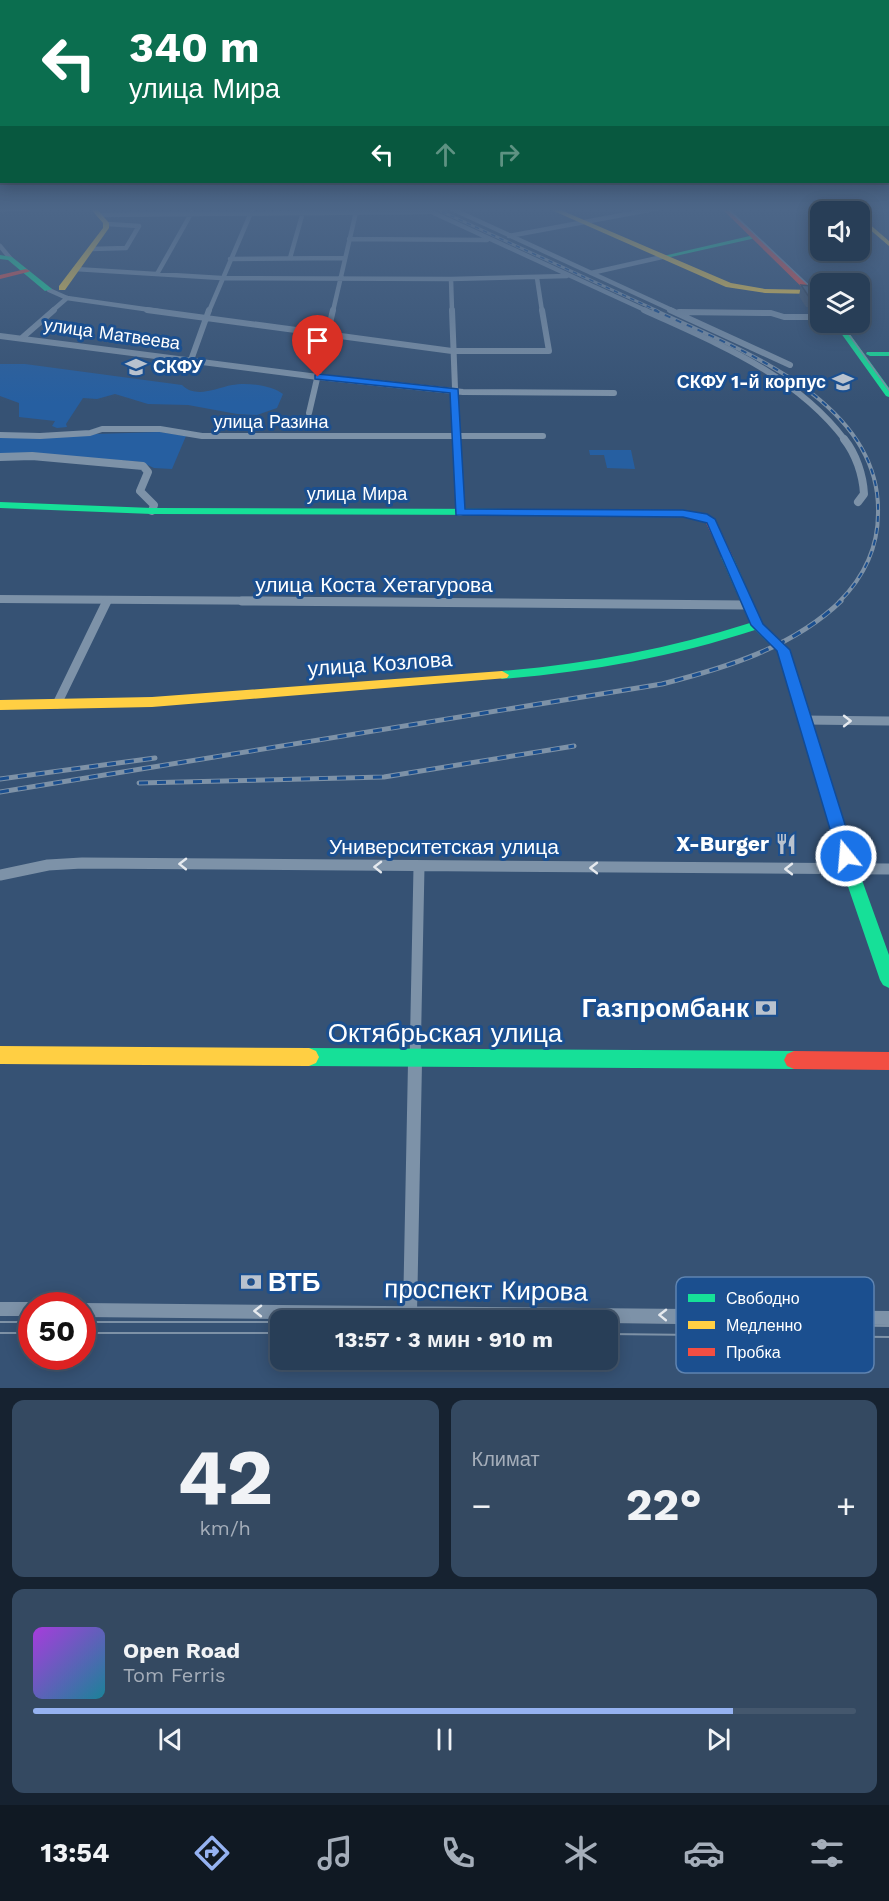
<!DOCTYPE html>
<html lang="ru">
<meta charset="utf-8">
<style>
body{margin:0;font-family:"Work Sans",sans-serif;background:#344961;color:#f1f3f6;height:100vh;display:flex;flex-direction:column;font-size:22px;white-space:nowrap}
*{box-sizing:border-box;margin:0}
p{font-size:20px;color:#a5aeba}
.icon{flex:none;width:33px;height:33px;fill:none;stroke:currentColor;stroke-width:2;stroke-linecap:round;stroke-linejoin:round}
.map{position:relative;height:1388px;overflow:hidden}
.side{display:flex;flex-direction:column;gap:12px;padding:12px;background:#162230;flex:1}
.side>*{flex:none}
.guide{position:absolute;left:0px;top:0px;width:890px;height:183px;box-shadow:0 3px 15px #0003,0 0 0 2px #44576d;background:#0b6e4f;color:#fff;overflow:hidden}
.fabs{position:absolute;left:810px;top:201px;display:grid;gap:12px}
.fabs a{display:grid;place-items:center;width:60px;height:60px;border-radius:12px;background:#283e57;box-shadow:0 3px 15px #0003,0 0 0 2px #44576d;font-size:30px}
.speed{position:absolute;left:18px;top:1292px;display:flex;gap:12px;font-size:30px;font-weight:700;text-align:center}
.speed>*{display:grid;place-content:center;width:78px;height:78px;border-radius:50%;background:#283e57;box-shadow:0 3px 15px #0003,0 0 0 2px #44576d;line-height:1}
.speed .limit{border:9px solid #d22;background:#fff;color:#111}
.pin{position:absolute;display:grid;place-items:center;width:51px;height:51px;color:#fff;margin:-62px -26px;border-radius:50% 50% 50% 0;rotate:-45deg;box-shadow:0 0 6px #0007}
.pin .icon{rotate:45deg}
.me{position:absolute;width:66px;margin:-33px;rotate:343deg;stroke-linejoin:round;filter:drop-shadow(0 0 4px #0008)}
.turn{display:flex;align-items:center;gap:21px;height:126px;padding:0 30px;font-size:27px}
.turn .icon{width:78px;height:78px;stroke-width:2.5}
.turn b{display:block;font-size:42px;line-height:51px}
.lanes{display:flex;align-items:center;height:57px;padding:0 30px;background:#0003;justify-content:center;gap:30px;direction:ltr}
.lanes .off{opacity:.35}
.big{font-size:45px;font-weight:700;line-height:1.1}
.side .tile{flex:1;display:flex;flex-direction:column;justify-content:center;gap:9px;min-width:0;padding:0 21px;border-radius:12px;background:#344961}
.side .dial{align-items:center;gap:0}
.dial b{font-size:78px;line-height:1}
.song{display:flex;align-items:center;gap:18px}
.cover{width:72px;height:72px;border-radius:9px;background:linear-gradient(135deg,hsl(280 70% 55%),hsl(190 70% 35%))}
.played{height:6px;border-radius:3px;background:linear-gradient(90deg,#95b2f1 85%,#44576d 85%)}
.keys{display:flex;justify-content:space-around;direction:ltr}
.heat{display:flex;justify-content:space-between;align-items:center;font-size:33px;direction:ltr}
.side .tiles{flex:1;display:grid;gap:12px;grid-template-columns:1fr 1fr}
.tile:last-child{grid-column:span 2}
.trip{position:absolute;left:270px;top:1310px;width:348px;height:60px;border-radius:12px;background:#283e57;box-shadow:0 3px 15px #0003,0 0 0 2px #44576d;font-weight:700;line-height:60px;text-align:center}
.dock{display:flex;height:96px;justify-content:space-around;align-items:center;background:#101923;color:#a5aeba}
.dock .icon{width:42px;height:42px}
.dock .active{color:#95b2f1}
.dock b{font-size:27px;color:#f1f3f6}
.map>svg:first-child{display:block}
.green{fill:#265fa1}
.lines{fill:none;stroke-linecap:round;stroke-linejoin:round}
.street-far5{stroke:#7d92a8;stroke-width:4.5}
.street-far4{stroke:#7d92a8;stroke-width:6}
.street-far3{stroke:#7d92a8;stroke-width:8}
.street-far2{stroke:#7d92a8;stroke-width:9}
.street-far1{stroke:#7d92a8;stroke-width:11}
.street{stroke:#7d92a8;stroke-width:14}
.fast{fill:#16e098;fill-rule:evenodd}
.slow{fill:#ffcf43;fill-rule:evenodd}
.jam{fill:#f24e42;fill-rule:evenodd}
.tram-far1{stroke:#7e92a7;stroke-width:1.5}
.tram{stroke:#7e92a7;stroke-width:2}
.rail-far2-casing{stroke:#7e92a7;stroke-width:3}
.rail-far1-casing{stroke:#7e92a7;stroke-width:4}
.rail-casing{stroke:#7e92a7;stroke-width:5}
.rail-far2{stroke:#1b4f8f;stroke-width:1.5;stroke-dasharray:4.5;stroke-linecap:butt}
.rail-far1{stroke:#1b4f8f;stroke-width:2;stroke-dasharray:6;stroke-linecap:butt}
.rail{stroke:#1b4f8f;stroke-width:3;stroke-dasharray:9;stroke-linecap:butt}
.wall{fill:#455971}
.building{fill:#506783;stroke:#38485c;stroke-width:1.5}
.oneway{stroke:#e5e9ee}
.route{fill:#1a73e8;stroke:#114b97;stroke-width:1.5}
.labels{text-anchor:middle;stroke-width:6;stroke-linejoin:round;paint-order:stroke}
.far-street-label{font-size:18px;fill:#fff;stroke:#1b4f8f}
.far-poi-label{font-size:18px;font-weight:bold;fill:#fff;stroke:#1b4f8f;text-anchor:start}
.street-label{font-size:21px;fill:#fff;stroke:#1b4f8f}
.poi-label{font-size:21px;font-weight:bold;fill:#fff;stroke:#1b4f8f;text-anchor:end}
.near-poi-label{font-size:26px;font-weight:bold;fill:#fff;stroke:#1b4f8f;text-anchor:end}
.near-street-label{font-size:26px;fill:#fff;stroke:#1b4f8f}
.key{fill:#1b4f8f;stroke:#5f84b1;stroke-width:1.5}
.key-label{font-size:16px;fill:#fff}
</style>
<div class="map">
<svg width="889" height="1388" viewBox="0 0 889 1388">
<rect width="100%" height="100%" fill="#365274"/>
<path class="green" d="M0,364H25L182,385C196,399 216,388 232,385C246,382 272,385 283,394L277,408L257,415L237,414L188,405L148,404L115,394L97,399L83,398L66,424L67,427L57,428L52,426L55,421L19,417V403L0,396Z
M160,432L186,436L172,469L154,468L141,462L67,456L0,455V437Z
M589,450H631L635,469L607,468L604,455H590Z"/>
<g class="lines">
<path class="street-far5" d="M423,208L647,311
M450,208L674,311
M0,210L37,208
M99,215L428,212
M509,236L660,208
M349,239L487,240
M0,246L10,258
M91,249L126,248L139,226L107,224
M290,258L303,212
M230,259L345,258
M75,269L221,278L451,279L567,276
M591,273L662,257
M157,274L192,212
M537,278L542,311
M451,279L452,311
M49,290L67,298L158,311
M52,311L67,298
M209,311L253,208
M333,311L356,212"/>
<path class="street-far4" d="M147,310L452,351H549L542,310
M452,310L457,440
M644,310C718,344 795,374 845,440
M670,310L790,365
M679,312L771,313L784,317H820
M0,336L318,377L463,392L614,393
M23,337L54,310
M191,360L209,310
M309,413L333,310
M0,435L40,436L90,433L102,429H160L202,436H543"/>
<path class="street-far3" d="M457,439L460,512
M844,439C856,454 863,475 864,494L858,502
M0,457L32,456L143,466L148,472L140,491L154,505L152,511
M0,599L429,602"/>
<path class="street-far2" d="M242,601L747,605
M57,704L107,601
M804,720L889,721"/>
<path class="street-far1" d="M0,875L48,865L82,863L889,869
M415,1064L419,867"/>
<path class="street" d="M0,1309H32
M82,1310L889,1318
M410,1313L415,1063"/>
<path class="fast" d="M754,235L756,238L662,259L659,257Z
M0,255L12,257L52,289L45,291L8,260L0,259Z
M833,322H841L889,388V397L886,396Z
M867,352H889V356H870L866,354Z
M0,502L152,508L512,509L517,512L512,515L152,514L0,508Z
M727,554L733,557L762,623L789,650L858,869L889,955V988L883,985L880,980L842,869L777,651L755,630C672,657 589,672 502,679L495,675L502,671C587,664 669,649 750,623L721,557Z
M309,1048L794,1051L801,1054L804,1060L801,1066L794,1069L309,1066L302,1063L299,1057L302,1051Z"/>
<path class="slow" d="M90,208H96L109,223V228L65,290H59V286L103,228V223Z
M547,208H556L731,283L765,289L815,290L819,292L815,294L765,293L726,287Z
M860,216L889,241V246L860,221Z
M502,671L509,675L507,678L152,707L0,710V700L152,697Z
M0,1046L309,1048L316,1051L319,1057L316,1063L309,1066L0,1064Z"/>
<path class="jam" d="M721,208H728L820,296V302H817Z
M843,208H850L853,212H846Z
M26,269L30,271L28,272L0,279V275Z
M512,509L691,511L715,519L733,557L727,560L723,559L706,523L690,517L508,514V510Z
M794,1051L889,1052V1070L794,1069L787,1066L784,1060L787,1054Z"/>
<path class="tram-far1" d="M727,208L820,296
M840,322L889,390"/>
<path class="tram" d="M0,1322H32
M82,1322H280
M608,1322L889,1326
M0,1333H32
M82,1333H280
M608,1334L889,1337"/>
<defs>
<path id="rail-far2" d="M434,208L658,311"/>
<path id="rail-far1" d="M654,310C738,349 881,400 878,513C878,548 864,577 839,602"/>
<path id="rail" d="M0,779L155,758
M139,783L384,777L574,746
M0,792L662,684C725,668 792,648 841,601"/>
</defs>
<use href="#rail-far2" class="rail-far2-casing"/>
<use href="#rail-far1" class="rail-far1-casing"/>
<use href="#rail" class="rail-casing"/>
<use href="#rail-far2" class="rail-far2"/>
<use href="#rail-far1" class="rail-far1"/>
<use href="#rail" class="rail"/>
</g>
<path class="wall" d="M801,285L820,296L818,308L806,307L799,296Z"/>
<path class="building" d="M801,285L812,286L820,297H809Z"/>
<defs><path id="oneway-chevron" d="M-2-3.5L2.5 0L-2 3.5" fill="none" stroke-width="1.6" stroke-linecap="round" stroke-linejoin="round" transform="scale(1.5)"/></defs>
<g class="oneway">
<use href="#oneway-chevron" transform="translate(847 721)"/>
<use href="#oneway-chevron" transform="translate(183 864) rotate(-179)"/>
<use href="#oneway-chevron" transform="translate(378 867) rotate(-179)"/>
<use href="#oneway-chevron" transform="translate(594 868) rotate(-180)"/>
<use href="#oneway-chevron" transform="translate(789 869) rotate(-180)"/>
<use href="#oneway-chevron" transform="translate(258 1311) rotate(-179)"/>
<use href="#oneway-chevron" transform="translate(663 1315) rotate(-179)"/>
</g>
<linearGradient id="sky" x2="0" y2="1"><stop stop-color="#1e2d40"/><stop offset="0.52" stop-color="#4c6688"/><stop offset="1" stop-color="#4c6688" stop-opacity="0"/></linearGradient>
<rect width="889" height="403" fill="url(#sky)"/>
<path class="route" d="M318,374L458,389L465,509L683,510L707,514L715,519L763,624L790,650L855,856L852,861H841L838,856L777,651L751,625L707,523L683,517L456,515L450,393L315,379V375Z"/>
<defs>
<symbol id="university-bare" viewBox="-9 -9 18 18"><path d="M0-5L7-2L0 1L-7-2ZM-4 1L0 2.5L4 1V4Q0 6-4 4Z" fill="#b9c2ce" stroke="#1b4f8f" stroke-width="2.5" paint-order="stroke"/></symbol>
<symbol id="restaurant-bare" viewBox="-9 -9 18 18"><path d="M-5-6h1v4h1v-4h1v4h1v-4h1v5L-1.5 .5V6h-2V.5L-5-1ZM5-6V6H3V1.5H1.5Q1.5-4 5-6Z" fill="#b9c2ce" stroke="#1b4f8f" stroke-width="2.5" paint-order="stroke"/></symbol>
<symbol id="bank-bare" viewBox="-9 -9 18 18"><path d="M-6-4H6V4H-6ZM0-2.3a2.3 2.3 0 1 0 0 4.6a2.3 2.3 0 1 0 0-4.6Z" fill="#b9c2ce" stroke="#1b4f8f" stroke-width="2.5" paint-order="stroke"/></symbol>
</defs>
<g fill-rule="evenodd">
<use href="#university-bare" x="121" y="352" width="30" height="30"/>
<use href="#university-bare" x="828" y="367" width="30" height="30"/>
<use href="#restaurant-bare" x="771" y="829" width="30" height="30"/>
<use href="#bank-bare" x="751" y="993" width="30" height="30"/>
<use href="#bank-bare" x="236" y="1267" width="30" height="30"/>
</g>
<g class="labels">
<g class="far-street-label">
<text transform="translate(112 334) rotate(8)" y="6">улица Матвеева</text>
<text x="271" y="428">улица Разина</text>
<text x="357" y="500">улица Мира</text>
</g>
<g class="far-poi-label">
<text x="153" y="373">СКФУ</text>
<text x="826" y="388" text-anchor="end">СКФУ 1-й корпус</text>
</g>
<g class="street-label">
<text x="374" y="592">улица Коста Хетагурова</text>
<text transform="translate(380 664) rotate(-4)" y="7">улица Козлова</text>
<text x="444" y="854">Университетская улица</text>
</g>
<g class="poi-label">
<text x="769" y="851">X-Burger</text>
</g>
<g class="near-poi-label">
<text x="749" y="1017">Газпромбанк</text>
<text x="268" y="1291" text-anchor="start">ВТБ</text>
</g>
<g class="near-street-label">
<text x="445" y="1042">Октябрьская улица</text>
<text transform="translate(486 1290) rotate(1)" y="9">проспект Кирова</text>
</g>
</g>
<rect x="676" y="1277" width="198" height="96" rx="9" class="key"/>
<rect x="688" y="1294" width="27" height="8" fill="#16e098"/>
<rect x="688" y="1321" width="27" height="8" fill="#ffcf43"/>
<rect x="688" y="1348" width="27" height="8" fill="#f24e42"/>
<g class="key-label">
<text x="726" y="1304">Свободно</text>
<text x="726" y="1331">Медленно</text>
<text x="726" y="1358">Пробка</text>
</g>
</svg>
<div class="fabs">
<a><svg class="icon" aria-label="sound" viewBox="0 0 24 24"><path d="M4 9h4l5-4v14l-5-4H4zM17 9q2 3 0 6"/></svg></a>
<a><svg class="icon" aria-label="layers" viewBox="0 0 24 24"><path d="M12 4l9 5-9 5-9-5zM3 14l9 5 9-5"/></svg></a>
</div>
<div class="speed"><div class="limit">50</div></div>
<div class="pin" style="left:318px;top:377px;background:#d93025"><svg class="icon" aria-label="arrive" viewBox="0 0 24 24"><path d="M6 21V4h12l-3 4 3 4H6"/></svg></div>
<svg class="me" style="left:846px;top:856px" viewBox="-20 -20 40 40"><circle r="17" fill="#1a73e8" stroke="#fff" stroke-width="3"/><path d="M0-11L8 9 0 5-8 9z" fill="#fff"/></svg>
<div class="trip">13:57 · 3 мин · 910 m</div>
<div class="guide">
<div class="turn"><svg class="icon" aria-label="left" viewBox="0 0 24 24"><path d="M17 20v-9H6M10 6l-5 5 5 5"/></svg><div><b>340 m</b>улица Мира</div></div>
<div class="lanes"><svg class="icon" aria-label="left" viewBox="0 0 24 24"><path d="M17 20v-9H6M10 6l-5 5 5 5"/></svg><svg class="icon off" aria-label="ahead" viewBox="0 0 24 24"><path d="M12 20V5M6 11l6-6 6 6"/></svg><svg class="icon off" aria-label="right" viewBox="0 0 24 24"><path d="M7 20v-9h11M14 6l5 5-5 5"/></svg></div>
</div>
</div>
<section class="side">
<div class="tiles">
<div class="tile dial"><b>42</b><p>km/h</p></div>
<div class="tile"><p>Климат</p>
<div class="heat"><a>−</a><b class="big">22°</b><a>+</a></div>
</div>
<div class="tile">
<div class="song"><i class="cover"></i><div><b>Open Road</b><p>Tom Ferris</p></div></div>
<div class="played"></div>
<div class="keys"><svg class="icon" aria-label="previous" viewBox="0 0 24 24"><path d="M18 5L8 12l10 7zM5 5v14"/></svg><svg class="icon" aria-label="pause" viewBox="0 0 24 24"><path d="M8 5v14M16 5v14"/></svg><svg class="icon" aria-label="next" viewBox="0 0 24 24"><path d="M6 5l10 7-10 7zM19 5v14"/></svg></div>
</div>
</div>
</section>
<nav class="dock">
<b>13:54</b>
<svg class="icon active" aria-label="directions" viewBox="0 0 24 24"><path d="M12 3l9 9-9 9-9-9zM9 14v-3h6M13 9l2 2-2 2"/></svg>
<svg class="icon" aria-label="music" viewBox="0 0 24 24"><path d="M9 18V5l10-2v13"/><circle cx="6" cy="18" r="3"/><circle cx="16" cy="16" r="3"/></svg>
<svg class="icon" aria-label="phone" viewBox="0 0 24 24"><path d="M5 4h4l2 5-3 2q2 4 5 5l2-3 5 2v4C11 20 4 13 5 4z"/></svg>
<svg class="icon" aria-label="climate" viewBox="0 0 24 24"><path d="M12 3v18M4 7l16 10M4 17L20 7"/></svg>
<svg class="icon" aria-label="car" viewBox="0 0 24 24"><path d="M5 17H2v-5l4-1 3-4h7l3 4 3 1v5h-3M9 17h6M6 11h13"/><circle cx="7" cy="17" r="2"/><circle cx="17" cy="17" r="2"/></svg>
<svg class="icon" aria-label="filters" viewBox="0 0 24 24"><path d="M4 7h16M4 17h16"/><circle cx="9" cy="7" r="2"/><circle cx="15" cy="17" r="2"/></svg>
</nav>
